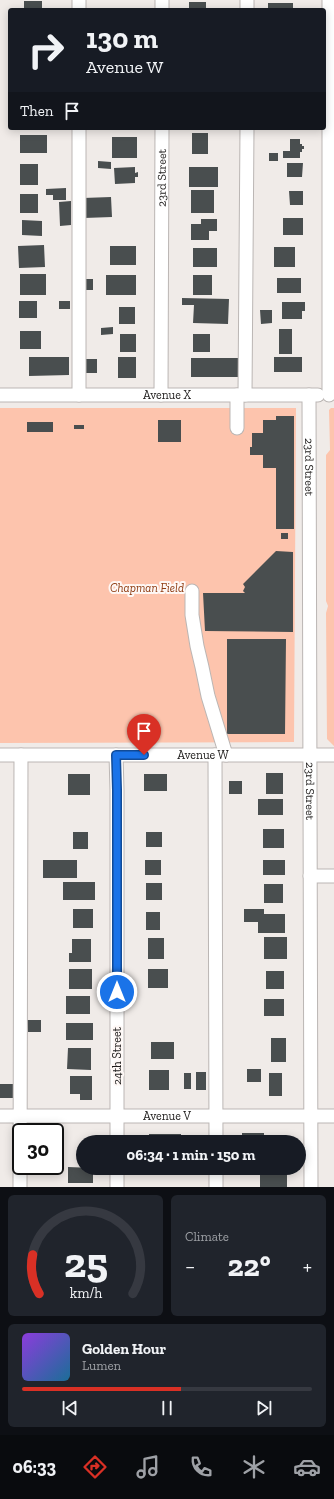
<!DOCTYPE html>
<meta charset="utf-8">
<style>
body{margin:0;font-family:"Zilla Slab",serif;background:#20242c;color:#f1f3f6;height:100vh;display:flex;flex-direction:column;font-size:15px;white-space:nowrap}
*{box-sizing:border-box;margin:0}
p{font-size:13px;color:#9ea1a6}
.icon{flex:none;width:22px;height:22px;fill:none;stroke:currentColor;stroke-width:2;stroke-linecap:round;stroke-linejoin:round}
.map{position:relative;height:1187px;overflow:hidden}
.panel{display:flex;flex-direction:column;gap:8px;padding:8px;background:#0d0f14;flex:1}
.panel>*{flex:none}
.guide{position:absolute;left:8px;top:8px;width:318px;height:122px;border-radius:4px;box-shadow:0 2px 10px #0003;background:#171b24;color:#f1f3f6;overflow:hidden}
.speed{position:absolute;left:12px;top:1123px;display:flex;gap:8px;font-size:20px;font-weight:700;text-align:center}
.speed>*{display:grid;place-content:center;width:52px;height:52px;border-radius:50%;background:#171b24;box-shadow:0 2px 10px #0003;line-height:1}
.speed .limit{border:2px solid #111;border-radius:6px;background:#fff;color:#111}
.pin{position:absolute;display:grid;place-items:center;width:34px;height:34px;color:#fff;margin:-41px -17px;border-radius:50% 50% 50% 0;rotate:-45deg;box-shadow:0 0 4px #0007}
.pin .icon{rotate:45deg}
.me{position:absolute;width:44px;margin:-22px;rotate:0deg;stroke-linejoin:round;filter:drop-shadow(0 0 3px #0008)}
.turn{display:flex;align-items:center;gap:14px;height:84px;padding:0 12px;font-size:18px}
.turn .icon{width:52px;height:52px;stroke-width:2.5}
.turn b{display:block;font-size:28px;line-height:34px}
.then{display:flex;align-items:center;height:38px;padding:0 12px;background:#0003;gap:8px;font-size:15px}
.big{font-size:30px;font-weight:700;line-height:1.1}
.panel .widget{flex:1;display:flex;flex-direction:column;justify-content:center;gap:6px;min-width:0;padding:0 14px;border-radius:6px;background:#20242c}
.panel .dial{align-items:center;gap:0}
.dial svg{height:104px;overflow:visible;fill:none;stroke:#363941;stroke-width:7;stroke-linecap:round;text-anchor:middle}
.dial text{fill:#f1f3f6;stroke:none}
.song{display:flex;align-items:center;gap:12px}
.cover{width:48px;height:48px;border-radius:6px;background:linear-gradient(135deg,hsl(270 70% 55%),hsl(200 70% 35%))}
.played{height:4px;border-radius:2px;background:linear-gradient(90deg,#d93025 55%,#363941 55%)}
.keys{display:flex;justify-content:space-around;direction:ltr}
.heat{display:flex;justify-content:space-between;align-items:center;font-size:22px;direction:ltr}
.panel .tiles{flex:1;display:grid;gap:8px;grid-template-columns:1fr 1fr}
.widget:last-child{grid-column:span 2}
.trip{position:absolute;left:76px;top:1135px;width:230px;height:40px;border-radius:20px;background:#171b24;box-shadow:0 2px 10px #0003;font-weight:700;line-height:40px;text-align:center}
.tabs{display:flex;height:64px;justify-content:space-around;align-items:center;background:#090b0e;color:#9ea1a6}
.tabs .icon{width:28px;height:28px}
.tabs .active{color:#d93025}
.tabs b{font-size:18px;color:#f1f3f6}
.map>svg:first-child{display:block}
.green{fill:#fdc4ad}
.building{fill:#494e4f}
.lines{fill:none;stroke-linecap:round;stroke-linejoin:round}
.minor-casing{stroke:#bbb6b4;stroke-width:15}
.minor{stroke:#fff;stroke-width:13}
.route-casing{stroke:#114b97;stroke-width:10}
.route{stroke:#1a73e8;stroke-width:7}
.labels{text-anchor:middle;stroke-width:4;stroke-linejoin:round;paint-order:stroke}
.street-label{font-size:12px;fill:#1f1d1c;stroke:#fef8f6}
.park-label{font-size:12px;font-style:italic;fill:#8e3b11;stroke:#fef8f6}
</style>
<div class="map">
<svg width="334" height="1187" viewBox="0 0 334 1187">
<rect width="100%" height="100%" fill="#f0ebe8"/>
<path class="green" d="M0,408H296L294,742L0,743Z
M331,408H334V746L327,739L326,613L328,606L326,601V455L330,450L329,410Z"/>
<path class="building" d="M24,1H42V8H54V10H24Z
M189,2H206V10H189Z
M268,3H293V10H268Z
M132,8L133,10H111V9Z
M121,128H136V130H121Z
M289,128H303V130H289Z
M192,133H208V154H192Z
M20,135H47V153H20Z
M112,137H137V158H112Z
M290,139H300V144H302V146H304V149H302V152H300V158H283V151H290Z
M269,153H278V161H269Z
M98,161L111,162V169L98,168Z
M287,163H303L302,177H287Z
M20,164H38V185H20Z
M135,167V173L138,172V177H135V183L115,184L114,168Z
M189,167H218V187H189Z
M66,188V200H53V195H46V189Z
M191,190H214V213H191Z
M289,191H303V205H290Z
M20,194H38V213H20Z
M111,197L112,217L84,218L83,198Z
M71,201V225L60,226L59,202Z
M283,218H303V235H283Z
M201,219H217V231H209V240H191V224H201Z
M22,220L42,221V236L22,235Z
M44,245L45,267L19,268L18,246Z
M110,246H136V265H110Z
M274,247H295V267H274Z
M193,248H217V267H193Z
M20,274H46V295H20Z
M106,275H136V295H106Z
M193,275H212V295H193Z
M277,278H301V293H277Z
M84,279H93V290H84Z
M182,298L229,299L228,324L193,323L194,305H182Z
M19,301H37V318H19Z
M59,301H70V309H59Z
M282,302H305V311H302V319H282Z
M119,307H135V324H119Z
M260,310H272V323L261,324Z
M113,327V334L101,335V328Z
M279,329H292V354H279Z
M20,331H41V349H20Z
M120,334H136V352H120Z
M193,334H210V352H193Z
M29,357H69V375L29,376Z
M118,357H136V378H118Z
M274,357H302V372H274Z
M191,358H242V377H191Z
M83,359H97V373H83Z
M276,416H294V529H276V468H263V455H250V447H252V433H263V420H276Z
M158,420H181V442H158Z
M27,422H53V432H27Z
M74,425H84V429H74Z
M281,533H288V539H281Z
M276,551L293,552V632L205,631L203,593H245L243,591L245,587L243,584Z
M227,639H286L285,734H227Z
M266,773H283V794H266Z
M68,774H90V795H68Z
M144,774H167V791H144Z
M229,781H242V794H229Z
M258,799H283V815H258Z
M263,829H284V848H263Z
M73,832H88V849H73Z
M146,832H162V847H146Z
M43,860H77V878H43Z
M145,860H161V875H145Z
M263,860H285V875H263Z
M63,882H95V900H63Z
M146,883H162V900H146Z
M264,884H283V903H264Z
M73,909H93V928H73Z
M244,909H264V914H285V933H258V922H244Z
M146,912H160V930H146Z
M264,937H287V959H264Z
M148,938H164V959H148Z
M72,939H91V962H69V953H72Z
M69,969H92V989H69Z
M148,969H168V988H148Z
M266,971H284V989H266Z
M66,996H90V1014H66Z
M264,999H284V1016H264Z
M27,1020H41V1032H28Z
M66,1023H93V1040H66Z
M271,1038H286V1062H271Z
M151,1042H174V1059H151Z
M68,1048H91V1070L67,1069Z
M247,1069H261V1082H247Z
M149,1070H169V1090H149Z
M196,1072H206V1090H196Z
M184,1073H191V1089H184Z
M269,1073H282V1096H269Z
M70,1076H92V1100H80V1094H70Z
M0,1084H13V1098H0Z
M242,1133H264V1142H242Z
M149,1134H181V1142H149Z
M68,1167L93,1168V1183H68Z
M260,1168H287V1187H260Z"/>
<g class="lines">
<defs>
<g id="minor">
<path d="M79,0V10"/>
<path d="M162,10V0"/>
<path d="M247,10V0"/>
<path d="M79,128V395"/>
<path id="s1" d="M0,395H318"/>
<path id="s2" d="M161,395L162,128"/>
<path d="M245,395L247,128"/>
<path id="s3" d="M309,395L311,1187"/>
<path d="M329,395V0"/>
<path d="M237,428V395"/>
<path d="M192,591V615L197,646L202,667L208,696L226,755"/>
<path id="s4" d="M0,755H334"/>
<path d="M116,755L117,790V1142"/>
<path d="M215,755L216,1142"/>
<path d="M310,876H334"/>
<path id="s5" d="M0,1116H334"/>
<path d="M117,1168V1187"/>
<path d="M20,1187L21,755"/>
<path d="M216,1187V1168"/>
</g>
</defs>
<use href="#minor" class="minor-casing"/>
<use href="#minor" class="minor"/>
</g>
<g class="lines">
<defs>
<path id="route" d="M117,992V790L116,755H144"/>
</defs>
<use href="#route" class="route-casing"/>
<use href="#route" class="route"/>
</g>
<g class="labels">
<g class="street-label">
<text dy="4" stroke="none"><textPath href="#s2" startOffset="217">23rd Street</textPath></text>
<text dy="4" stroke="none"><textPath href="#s1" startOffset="167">Avenue X</textPath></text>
<text dy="4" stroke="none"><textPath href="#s3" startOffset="72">23rd Street</textPath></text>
<text dy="4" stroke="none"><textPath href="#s4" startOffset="203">Avenue W</textPath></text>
<text dy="4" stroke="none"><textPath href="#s3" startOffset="396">23rd Street</textPath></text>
<text transform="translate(117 1056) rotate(-90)" y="4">24th Street</text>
<text dy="4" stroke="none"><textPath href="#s5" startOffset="167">Avenue V</textPath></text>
</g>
<g class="park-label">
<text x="147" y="592">Chapman Field</text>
</g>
</g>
</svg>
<div class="speed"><div class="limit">30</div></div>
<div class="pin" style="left:144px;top:755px;background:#d93025"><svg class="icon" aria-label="arrive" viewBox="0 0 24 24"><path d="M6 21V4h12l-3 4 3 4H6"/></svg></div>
<svg class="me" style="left:117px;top:992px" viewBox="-20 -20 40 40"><circle r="17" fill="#1a73e8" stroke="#fff" stroke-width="3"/><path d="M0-11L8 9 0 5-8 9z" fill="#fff"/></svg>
<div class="trip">06:34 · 1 min · 150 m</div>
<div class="guide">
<div class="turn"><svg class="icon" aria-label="right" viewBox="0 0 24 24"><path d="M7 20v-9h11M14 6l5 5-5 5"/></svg><div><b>130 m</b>Avenue W</div></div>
<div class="then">Then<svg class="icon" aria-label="arrive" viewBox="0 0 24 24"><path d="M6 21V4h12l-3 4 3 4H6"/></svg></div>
</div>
</div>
<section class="panel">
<div class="tiles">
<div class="widget dial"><svg viewBox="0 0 100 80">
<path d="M14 69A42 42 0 1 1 86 69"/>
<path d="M14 69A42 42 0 0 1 9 39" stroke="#d93025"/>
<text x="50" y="56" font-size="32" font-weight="700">25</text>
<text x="50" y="72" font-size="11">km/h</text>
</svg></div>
<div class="widget"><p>Climate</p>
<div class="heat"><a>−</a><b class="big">22°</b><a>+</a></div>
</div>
<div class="widget">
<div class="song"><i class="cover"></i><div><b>Golden Hour</b><p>Lumen</p></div></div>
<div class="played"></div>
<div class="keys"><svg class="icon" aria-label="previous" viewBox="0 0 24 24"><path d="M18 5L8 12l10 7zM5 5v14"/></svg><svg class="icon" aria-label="pause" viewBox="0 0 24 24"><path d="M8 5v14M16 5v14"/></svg><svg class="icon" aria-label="next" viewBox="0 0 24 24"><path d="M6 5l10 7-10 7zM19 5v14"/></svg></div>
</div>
</div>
</section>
<nav class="tabs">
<b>06:33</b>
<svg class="icon active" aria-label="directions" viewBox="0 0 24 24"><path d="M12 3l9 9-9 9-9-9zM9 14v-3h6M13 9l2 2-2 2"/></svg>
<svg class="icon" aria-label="music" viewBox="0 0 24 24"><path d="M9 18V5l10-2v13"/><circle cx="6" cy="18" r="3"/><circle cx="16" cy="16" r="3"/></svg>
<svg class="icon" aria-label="phone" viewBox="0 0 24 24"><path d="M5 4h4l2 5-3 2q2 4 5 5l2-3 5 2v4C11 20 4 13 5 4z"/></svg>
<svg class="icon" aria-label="climate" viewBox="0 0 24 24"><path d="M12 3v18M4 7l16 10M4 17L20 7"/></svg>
<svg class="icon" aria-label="car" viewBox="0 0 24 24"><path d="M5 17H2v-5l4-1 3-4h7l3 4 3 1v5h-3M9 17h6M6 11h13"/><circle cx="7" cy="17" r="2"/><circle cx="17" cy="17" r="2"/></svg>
</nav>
